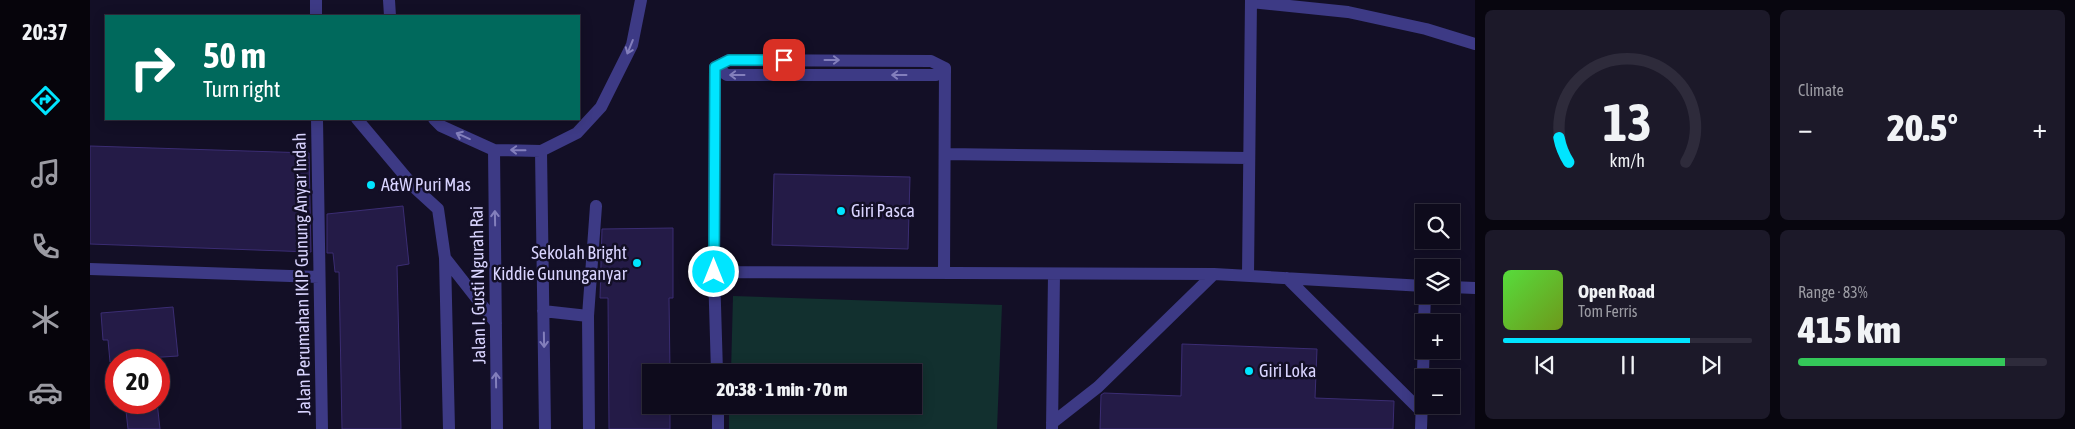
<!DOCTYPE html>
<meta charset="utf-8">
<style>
body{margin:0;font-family:"Asap Condensed",sans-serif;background:#1c1929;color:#f1f3f6;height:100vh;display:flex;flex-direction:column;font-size:19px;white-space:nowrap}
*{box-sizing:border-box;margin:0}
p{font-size:16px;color:#9b9ba3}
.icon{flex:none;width:28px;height:28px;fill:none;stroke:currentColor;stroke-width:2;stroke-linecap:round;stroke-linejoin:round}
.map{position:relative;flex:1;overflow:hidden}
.side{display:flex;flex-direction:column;gap:10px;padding:10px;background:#08060f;width:600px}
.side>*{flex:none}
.banner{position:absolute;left:15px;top:15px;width:475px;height:105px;border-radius:0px;box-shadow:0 2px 12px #0003,0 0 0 1px #2e2b3b;background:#00695c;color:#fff;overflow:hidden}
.controls{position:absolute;left:1325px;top:204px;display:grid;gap:10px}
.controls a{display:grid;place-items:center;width:45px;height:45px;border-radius:0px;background:#0e0b1c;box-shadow:0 2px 12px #0003,0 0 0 1px #2e2b3b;font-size:25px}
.speed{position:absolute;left:15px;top:349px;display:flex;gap:10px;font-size:25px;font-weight:700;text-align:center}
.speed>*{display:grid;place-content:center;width:65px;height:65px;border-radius:50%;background:#0e0b1c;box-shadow:0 2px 12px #0003,0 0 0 1px #2e2b3b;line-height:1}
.speed .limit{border:8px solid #d22;background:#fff;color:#111}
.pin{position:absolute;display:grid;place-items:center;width:42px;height:42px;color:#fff;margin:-21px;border-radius:10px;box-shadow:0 2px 8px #0006}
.me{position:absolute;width:55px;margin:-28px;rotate:0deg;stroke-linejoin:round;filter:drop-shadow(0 0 4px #0008)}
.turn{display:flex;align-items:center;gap:18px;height:105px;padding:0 15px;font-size:22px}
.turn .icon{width:65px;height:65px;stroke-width:2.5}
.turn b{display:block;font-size:35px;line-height:42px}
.big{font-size:38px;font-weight:800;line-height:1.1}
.side .card{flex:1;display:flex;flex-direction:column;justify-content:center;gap:8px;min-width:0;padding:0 18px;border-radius:8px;background:#1c1929}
.side .dial{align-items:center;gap:0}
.dial svg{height:130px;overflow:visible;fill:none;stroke:#2e2b3b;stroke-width:7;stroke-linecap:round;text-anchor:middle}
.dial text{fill:#f1f3f6;stroke:none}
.song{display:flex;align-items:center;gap:15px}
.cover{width:60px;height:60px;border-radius:8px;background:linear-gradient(135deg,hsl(110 70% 55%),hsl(80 70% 35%))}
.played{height:5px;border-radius:2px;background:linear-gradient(90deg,#00e5ff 75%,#2e2b3b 75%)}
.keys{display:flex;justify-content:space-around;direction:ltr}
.heat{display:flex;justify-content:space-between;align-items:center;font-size:28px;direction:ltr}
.charge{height:8px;border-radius:4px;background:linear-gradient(90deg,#34c759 83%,#2e2b3b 0)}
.side .tiles{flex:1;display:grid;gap:10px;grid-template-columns:repeat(2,1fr)}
.trip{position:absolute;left:552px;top:364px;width:280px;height:50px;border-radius:0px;background:#0e0b1c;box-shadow:0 2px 12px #0003,0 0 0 1px #2e2b3b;font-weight:800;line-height:50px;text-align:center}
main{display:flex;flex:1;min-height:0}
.tabs{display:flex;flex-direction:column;width:90px;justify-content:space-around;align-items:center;background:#06040b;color:#9b9ba3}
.tabs .icon{width:35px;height:35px}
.tabs .current{color:#00e5ff}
.tabs b{font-size:22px;color:#f1f3f6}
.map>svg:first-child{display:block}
.green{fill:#12302f}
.building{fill:#241b47;stroke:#3b2d73}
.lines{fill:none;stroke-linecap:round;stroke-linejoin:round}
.lane{stroke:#3d3a85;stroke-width:12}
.street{stroke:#3d3a85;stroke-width:12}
.oneway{stroke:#837fbc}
.route-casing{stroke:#0095a6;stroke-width:12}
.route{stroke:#00e5ff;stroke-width:9}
.poi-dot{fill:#00e5ff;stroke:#130f26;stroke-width:2}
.labels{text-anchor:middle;stroke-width:5;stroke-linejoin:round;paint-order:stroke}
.poi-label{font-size:18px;fill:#d9d4ff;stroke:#130f26;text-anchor:start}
.street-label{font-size:18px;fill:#d9d4ff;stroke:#130f26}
</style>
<main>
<nav class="tabs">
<b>20:37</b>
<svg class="icon current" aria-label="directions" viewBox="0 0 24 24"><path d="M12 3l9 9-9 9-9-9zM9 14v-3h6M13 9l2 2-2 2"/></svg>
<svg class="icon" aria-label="music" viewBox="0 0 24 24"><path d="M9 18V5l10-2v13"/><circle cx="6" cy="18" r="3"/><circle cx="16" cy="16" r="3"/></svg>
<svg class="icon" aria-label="phone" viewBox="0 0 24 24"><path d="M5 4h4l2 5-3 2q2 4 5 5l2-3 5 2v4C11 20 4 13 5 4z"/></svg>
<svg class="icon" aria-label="climate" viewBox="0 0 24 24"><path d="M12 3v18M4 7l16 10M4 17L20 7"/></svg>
<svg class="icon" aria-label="car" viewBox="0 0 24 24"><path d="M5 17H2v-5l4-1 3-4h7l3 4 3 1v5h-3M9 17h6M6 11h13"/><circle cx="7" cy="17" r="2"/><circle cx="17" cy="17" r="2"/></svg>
</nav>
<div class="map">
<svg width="1385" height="429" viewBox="0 0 1385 429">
<rect width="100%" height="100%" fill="#130f26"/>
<path class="green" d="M643,296L912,305L907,429H639V405H824V372H641Z"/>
<path class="building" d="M0,146L219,153L221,252L0,244Z
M684,174L820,177L818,249L682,245Z
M313,206L319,264L307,266L311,429H252L249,272H245L243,253H237V214Z
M583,228V298H579L580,372H561V405H580V429H519L518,298H510L512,229Z
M83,307L88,356L26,360L20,362L18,340H13L11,313Z
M1092,344L1227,349L1225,398L1304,401L1303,429H1010L1011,395L1014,393L1091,396Z
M35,402H67L70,429H38Z"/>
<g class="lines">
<path class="lane" d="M1161,2L1258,12L1336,29L1385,44
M625,67L624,272L627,372
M625,67L637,75H846L855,68
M625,67L639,60L841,61L855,68
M855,154L1158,158
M624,272L1124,274L1334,286
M854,273L855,68
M1158,275L1161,0
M1197,278L1331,411
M1361,287L1385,288
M498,316L506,206
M1334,322L1335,295
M628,405V429
M962,423L1008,387L1124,274
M962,429L964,274
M1331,429L1334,343"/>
<path class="street" d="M226,0V16
M299,0L300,16
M227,119L232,429
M267,119L325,188L348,209L355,258L359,429
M344,119L351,126L404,150L451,151L487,133L511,107L542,45L551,0
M404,150L407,429
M451,151L455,429
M355,258L406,323
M0,269L229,277
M453,311L498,316L499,429"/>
</g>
<defs><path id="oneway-shaft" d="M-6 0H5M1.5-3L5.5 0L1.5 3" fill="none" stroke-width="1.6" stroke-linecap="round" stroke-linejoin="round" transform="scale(1.25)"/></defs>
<g class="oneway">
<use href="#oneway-shaft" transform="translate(540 47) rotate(112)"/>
<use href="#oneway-shaft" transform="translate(742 60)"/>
<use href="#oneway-shaft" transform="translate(647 75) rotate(-180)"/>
<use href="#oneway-shaft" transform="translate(809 75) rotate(-180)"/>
<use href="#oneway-shaft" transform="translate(373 136) rotate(-156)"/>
<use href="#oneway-shaft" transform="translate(428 150) rotate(-179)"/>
<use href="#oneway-shaft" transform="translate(405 218) rotate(-91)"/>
<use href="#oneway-shaft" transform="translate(454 340) rotate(89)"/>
<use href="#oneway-shaft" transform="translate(406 380) rotate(-91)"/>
</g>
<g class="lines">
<defs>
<path id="route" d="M624,272L625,67L639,60H694"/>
</defs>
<use href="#route" class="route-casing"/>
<use href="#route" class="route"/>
</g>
<g class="poi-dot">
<circle cx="281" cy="185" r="5"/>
<circle cx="751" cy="211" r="5"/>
<circle cx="547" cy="263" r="5"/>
<circle cx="1159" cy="371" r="5"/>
</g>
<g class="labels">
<g class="poi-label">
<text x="291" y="191">A&amp;W Puri Mas</text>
<text x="761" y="217">Giri Pasca</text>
<text x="537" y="259" text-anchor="end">Sekolah Bright<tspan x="537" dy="21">Kiddie Gununganyar</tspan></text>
<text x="1169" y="377">Giri Loka</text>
</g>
<g class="street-label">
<text transform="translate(212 274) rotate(-91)" y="6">Jalan Perumahan IKIP Gunung Anyar Indah</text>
<text transform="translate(388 285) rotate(-91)" y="6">Jalan I. Gusti Ngurah Rai</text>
</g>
</g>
</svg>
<div class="controls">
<a><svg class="icon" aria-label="search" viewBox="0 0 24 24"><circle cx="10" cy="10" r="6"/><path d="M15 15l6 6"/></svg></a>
<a><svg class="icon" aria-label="layers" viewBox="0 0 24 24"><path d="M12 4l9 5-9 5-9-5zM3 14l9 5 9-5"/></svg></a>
<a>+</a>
<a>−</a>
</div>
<div class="speed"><div class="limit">20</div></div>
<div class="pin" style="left:694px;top:60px;background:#d93025"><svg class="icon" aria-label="arrive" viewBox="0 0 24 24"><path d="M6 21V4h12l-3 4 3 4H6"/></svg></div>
<svg class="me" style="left:624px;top:272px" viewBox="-20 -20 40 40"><circle r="17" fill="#00e5ff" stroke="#fff" stroke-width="3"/><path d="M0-11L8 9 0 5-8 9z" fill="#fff"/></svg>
<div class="trip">20:38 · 1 min · 70 m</div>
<div class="banner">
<div class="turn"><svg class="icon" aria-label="right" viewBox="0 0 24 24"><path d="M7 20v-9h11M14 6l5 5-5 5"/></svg><div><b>50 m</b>Turn right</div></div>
</div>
</div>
<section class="side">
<div class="tiles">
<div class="card dial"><svg viewBox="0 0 100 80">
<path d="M14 69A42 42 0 1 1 86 69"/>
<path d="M14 69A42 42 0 0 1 8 54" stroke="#00e5ff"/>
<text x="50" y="56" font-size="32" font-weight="700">13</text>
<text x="50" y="72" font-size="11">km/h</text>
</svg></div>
<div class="card"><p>Climate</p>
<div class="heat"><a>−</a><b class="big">20.5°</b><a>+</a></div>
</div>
<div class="card">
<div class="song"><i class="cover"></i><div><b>Open Road</b><p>Tom Ferris</p></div></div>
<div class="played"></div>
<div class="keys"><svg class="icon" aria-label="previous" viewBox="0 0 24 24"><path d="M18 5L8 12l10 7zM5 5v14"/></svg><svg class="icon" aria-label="pause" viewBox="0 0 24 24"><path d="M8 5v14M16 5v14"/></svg><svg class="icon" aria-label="next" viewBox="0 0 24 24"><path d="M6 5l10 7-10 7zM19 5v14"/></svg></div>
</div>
<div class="card"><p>Range · 83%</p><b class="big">415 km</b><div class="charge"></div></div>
</div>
</section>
</main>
